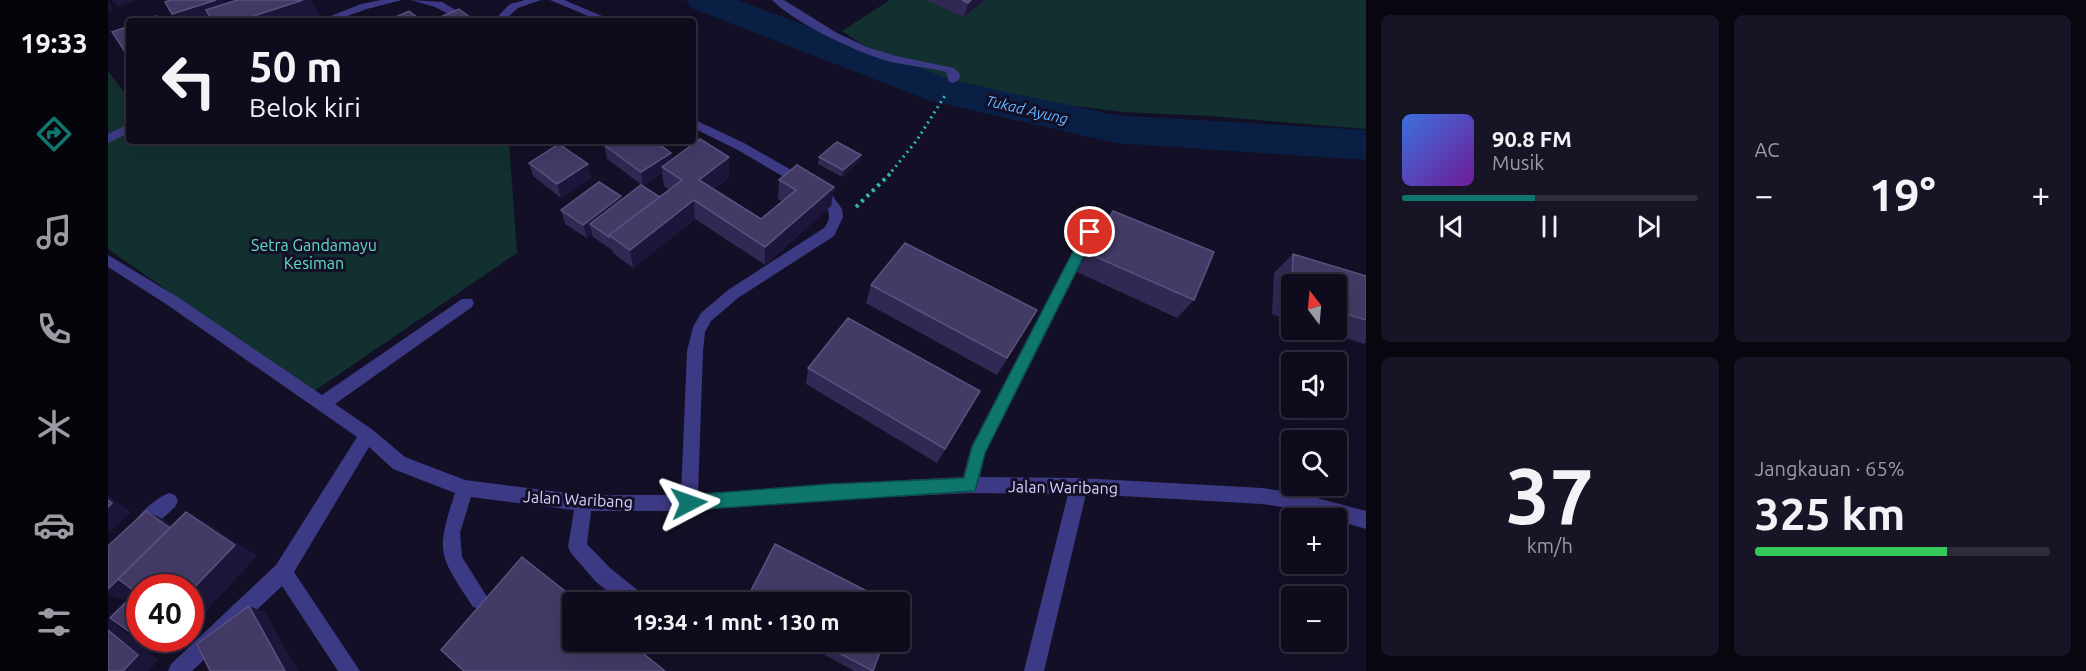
<!DOCTYPE html>
<html lang="id">
<meta charset="utf-8">
<style>
body{margin:0;font-family:Ubuntu,sans-serif;background:#171425;color:#f1f3f6;height:100vh;display:flex;flex-direction:column;font-size:22px;white-space:nowrap}
*{box-sizing:border-box;margin:0}
p{font-size:20px;color:#9b9ba3}
.icon{flex:none;width:33px;height:33px;fill:none;stroke:currentColor;stroke-width:2;stroke-linecap:round;stroke-linejoin:round}
.map{position:relative;flex:1;overflow:hidden}
.details{display:flex;flex-direction:column;gap:15px;padding:15px;background:#08060f;width:720px}
.details>*{flex:none}
.guide{position:absolute;left:18px;top:18px;width:570px;height:126px;border-radius:6px;box-shadow:0 6px 24px #0002,0 0 0 2px #2e2b3b;background:#0e0b1c;color:#f1f3f6;overflow:hidden}
.needle{width:39px;rotate:344deg}
.tools{position:absolute;left:1173px;top:274px;display:grid;gap:12px}
.tools a{display:grid;place-items:center;width:66px;height:66px;border-radius:6px;background:#0e0b1c;box-shadow:0 6px 24px #0002,0 0 0 2px #2e2b3b;font-size:30px}
.speed{position:absolute;left:18px;top:574px;display:flex;gap:12px;font-size:30px;font-weight:700;text-align:center}
.speed>*{display:grid;place-content:center;width:78px;height:78px;border-radius:50%;background:#0e0b1c;box-shadow:0 6px 24px #0002,0 0 0 2px #2e2b3b;line-height:1}
.speed .limit{border:9px solid #d22;background:#fff;color:#111}
.pin{position:absolute;display:grid;place-items:center;width:51px;height:51px;color:#fff;margin:-26px;border:3px solid #fff;border-radius:50%;box-shadow:0 2px 6px #0007}
.me{position:absolute;width:66px;margin:-33px;rotate:86deg;stroke-linejoin:round;filter:drop-shadow(0 0 4px #0008)}
.turn{display:flex;align-items:center;gap:21px;height:126px;padding:0 24px;font-size:27px}
.turn .icon{width:78px;height:78px;stroke-width:2.5}
.turn b{display:block;font-size:42px;line-height:51px}
.big{font-size:45px;font-weight:600;line-height:1.1}
.details .tile{flex:1;display:flex;flex-direction:column;justify-content:center;gap:9px;min-width:0;padding:0 21px;border-radius:9px;background:#171425}
.details .dial{align-items:center;gap:0}
.dial b{font-size:78px;line-height:1}
.song{display:flex;align-items:center;gap:18px}
.cover{width:72px;height:72px;border-radius:9px;background:linear-gradient(135deg,hsl(220 70% 55%),hsl(280 70% 35%))}
.played{height:6px;border-radius:3px;background:linear-gradient(90deg,#0f766e 45%,#2e2b3b 45%)}
.keys{display:flex;justify-content:space-around;direction:ltr}
.heat{display:flex;justify-content:space-between;align-items:center;font-size:33px;direction:ltr}
.charge{height:9px;border-radius:4px;background:linear-gradient(90deg,#34c759 65%,#2e2b3b 0)}
.details .tiles{flex:1;display:grid;gap:15px;grid-template-columns:repeat(2,1fr)}
.trip{position:absolute;left:454px;top:592px;width:348px;height:60px;border-radius:6px;background:#0e0b1c;box-shadow:0 6px 24px #0002,0 0 0 2px #2e2b3b;font-weight:600;line-height:60px;text-align:center}
main{display:flex;flex:1;min-height:0}
.tabs{display:flex;flex-direction:column;width:108px;justify-content:space-around;align-items:center;background:#06040b;color:#9b9ba3}
.tabs .icon{width:42px;height:42px}
.tabs .on{color:#0f766e}
.tabs b{font-size:27px;color:#f1f3f6}
.map>svg:first-child{display:block}
.green{fill:#12302f}
.lines{fill:none;stroke-linecap:round;stroke-linejoin:round}
.river{fill:#0a1f44;fill-rule:evenodd}
.path-far1{stroke:#2fb8b0;stroke-width:3;stroke-dasharray:2 4;stroke-linecap:butt}
.path{stroke:#2fb8b0;stroke-width:4;stroke-dasharray:3 4.5;stroke-linecap:butt}
.minor{fill:#3d3a85;fill-rule:evenodd}
.wall{fill:#312854;fill-rule:evenodd}
.shaded-wall{fill:#1d163a}
.building{fill:#433a66;stroke:#5a527e;stroke-width:1.5}
.route{fill:#0f766e;stroke:#0a4d48;stroke-width:1.5}
.labels{text-anchor:middle;stroke-width:6;stroke-linejoin:round;paint-order:stroke}
.far-water-label{font-size:15px;font-style:italic;fill:#62b6ff;stroke:#130f26}
.park-label{font-size:16px;fill:#5fe0c0;stroke:#130f26}
.street-label{font-size:16px;fill:#d9d4ff;stroke:#130f26}
</style>
<main>
<nav class="tabs">
<b>19:33</b>
<svg class="icon on" aria-label="directions" viewBox="0 0 24 24"><path d="M12 3l9 9-9 9-9-9zM9 14v-3h6M13 9l2 2-2 2"/></svg>
<svg class="icon" aria-label="music" viewBox="0 0 24 24"><path d="M9 18V5l10-2v13"/><circle cx="6" cy="18" r="3"/><circle cx="16" cy="16" r="3"/></svg>
<svg class="icon" aria-label="phone" viewBox="0 0 24 24"><path d="M5 4h4l2 5-3 2q2 4 5 5l2-3 5 2v4C11 20 4 13 5 4z"/></svg>
<svg class="icon" aria-label="climate" viewBox="0 0 24 24"><path d="M12 3v18M4 7l16 10M4 17L20 7"/></svg>
<svg class="icon" aria-label="car" viewBox="0 0 24 24"><path d="M5 17H2v-5l4-1 3-4h7l3 4 3 1v5h-3M9 17h6M6 11h13"/><circle cx="7" cy="17" r="2"/><circle cx="17" cy="17" r="2"/></svg>
<svg class="icon" aria-label="filters" viewBox="0 0 24 24"><path d="M4 7h16M4 17h16"/><circle cx="9" cy="7" r="2"/><circle cx="15" cy="17" r="2"/></svg>
</nav>
<div class="map">
<svg width="1258" height="671" viewBox="0 0 1258 671">
<rect width="100%" height="100%" fill="#130f26"/>
<path class="green" d="M782,0H1258V129L1102,116L1015,112L902,98L832,78L755,45L734,31Z
M0,71L19,96H21V141H401L409,253L205,392L0,249Z"/>
<g class="lines">
<path class="river" d="M578,0H629L844,80L1007,115L1258,130V160L1007,143L820,100L583,8Z"/>
<path class="path-far1" d="M780,176L809,140L838,94"/>
<path class="path" d="M748,207L782,174"/>
<path class="minor" d="M273,0H294L259,9L225,21H210L253,4Z
M303,0L334,2L367,21H354L327,7Z
M417,0H433L410,8L401,16L403,21H393L391,15L402,4Z
M442,0H456L506,21H492Z
M664,0H676L729,33L759,47L788,56L846,68L852,74L851,80L845,83L841,82L838,72C820,67 801,66 783,62C750,53 688,24 664,0Z
M585,119L636,143L722,192L734,209L735,217L726,236L630,298L603,321L597,332L595,351L590,494L722,484L855,477L863,447L975,232L982,227L989,232L877,453L872,477L971,478L1154,488L1194,494L1258,511V529L1194,510L1154,504L978,494L936,671H916L960,494L862,493L722,500L581,511H483L479,544L502,568L537,596L539,603H515L488,582L463,553L460,547L466,510L363,497L352,533L354,557L381,600L379,607L372,609L365,607C331,555 327,554 347,493L285,469L261,447L186,572L252,671H230L174,586L84,671H60L63,664L168,565L249,437L58,304L0,267V255L68,296L214,395L354,299H364L366,303L364,307L227,404L265,430L297,457L357,480L476,495H573L579,351L585,327L593,313L620,290L716,228C725,217 721,209 712,198L628,149L585,128Z
M21,124V133L0,143V134Z
M61,493L67,495L70,501L67,507L38,534L32,537L26,534L23,528C28,515 48,498 61,493Z"/>
</g>
<path class="wall" d="M818,0H877L856,17Z
M496,145L563,153L564,159L621,157V177L606,189L653,219L674,201L670,199L671,180L726,187L723,206L657,265L587,219L525,268L505,253L504,250L485,237L484,234L479,238L457,224L453,210L513,196V200L534,185L499,159ZM554,173L556,186L561,190L552,197L535,186Z
M753,155L751,162L734,177L710,164L711,157Z
M421,163L480,164L483,178L453,198L425,176Z
M1005,211L1086,300L1069,318L969,272L993,229Z
M1185,254L1258,276V342L1256,344L1213,330H1228V285H1184V321L1164,314L1166,273Z
M763,285L929,310L889,375L758,303Z
M700,368L872,391L829,463L698,384Z
M693,642H776L763,671H746Z"/>
<path class="shaded-wall" d="M4,0H29L10,7Z
M108,0H116L124,12L96,21H69L64,14Z
M195,0H203L213,17L202,21H131Z
M863,0H877L856,17L860,3Z
M0,1L5,9L0,10Z
M433,141H440L434,144Z
M563,153L565,166L554,167V173L535,186L533,172Z
M753,155L751,162L734,177L735,170Z
M621,157V177L593,199L591,180Z
M480,164L483,178L453,198L449,184Z
M726,187L723,206L657,265V247Z
M513,196L515,210L482,224L484,234L479,238L475,225Z
M586,200L587,219L525,268L522,250Z
M0,495L23,512L0,533Z
M38,511L55,519L80,536L16,600L0,595V589Z
M78,512L101,524L149,556L82,629V592Z
M141,606L157,612L190,671H177Z
M0,619L3,620L51,660L40,671H15L0,630Z
M39,639H73L64,650L36,642Z"/>
<path class="building" d="M62,0H108L64,14L57,2Z
M129,0H195L131,21H104L98,10Z
M854,0H863L860,3Z
M351,9L367,21H323Z
M301,11L314,21H279Z
M48,16L51,21H34Z
M21,26V58L4,32Z
M592,139L621,157L591,180L653,219L688,190L671,180L689,165L726,187L657,247L586,200L522,250L501,235L574,180L554,167Z
M502,141H547L563,153L533,172L496,145Z
M729,142L753,155L735,170L711,157Z
M451,144L480,164L449,184L421,163Z
M491,182L513,196L475,225L453,210Z
M533,185L552,197L501,235V237L482,224Z
M1005,211L1106,252L1086,300L981,254Z
M797,243L929,310L899,358L763,285Z
M1185,254L1258,276V320L1228,311V285H1184Z
M740,318L872,391L837,449L700,368Z
M0,500L4,503L0,507Z
M38,511L62,528L0,589V546Z
M78,512L127,545L82,592V588H32V639H39L36,642L2,618L28,592L10,579Z
M667,544L782,603H639L637,602Z
M414,557L472,603H465V642H521L557,671H356L333,650Z
M141,606L177,671H102L89,644Z
M0,630L30,655L15,671H0Z
M710,642H776L765,671Z"/>
<path class="route" d="M982,228L988,232L877,453L867,491L581,510L576,508L573,503L576,497L581,495L722,484L856,478L864,447L975,232Z"/>
<g class="labels">
<g class="far-water-label">
<text transform="translate(919 110) rotate(13)" y="5">Tukad Ayung</text>
</g>
<g class="park-label">
<text x="206" y="251">Setra Gandamayu<tspan x="206" dy="18">Kesiman</tspan></text>
</g>
<g class="street-label">
<text transform="translate(955 487) rotate(1)" y="6">Jalan Waribang</text>
<text transform="translate(470 499) rotate(3)" y="6">Jalan Waribang</text>
</g>
</g>
</svg>
<div class="tools">
<a><svg class="needle" viewBox="-14 -14 28 28"><path d="M0-13l5 13h-10z" fill="#e53935"/><path d="M0 13l5-13h-10z" fill="#9b9ba3"/></svg></a>
<a><svg class="icon" aria-label="sound" viewBox="0 0 24 24"><path d="M4 9h4l5-4v14l-5-4H4zM17 9q2 3 0 6"/></svg></a>
<a><svg class="icon" aria-label="search" viewBox="0 0 24 24"><circle cx="10" cy="10" r="6"/><path d="M15 15l6 6"/></svg></a>
<a>+</a>
<a>−</a>
</div>
<div class="speed"><div class="limit">40</div></div>
<div class="pin" style="left:982px;top:232px;background:#d93025"><svg class="icon" aria-label="arrive" viewBox="0 0 24 24"><path d="M6 21V4h12l-3 4 3 4H6"/></svg></div>
<svg class="me" style="left:581px;top:503px" viewBox="-20 -20 40 40"><path d="M0-17L14 15 0 8-14 15z" fill="#0f766e" stroke="#fff" stroke-width="4"/></svg>
<div class="trip">19:34 · 1 mnt · 130 m</div>
<div class="guide">
<div class="turn"><svg class="icon" aria-label="left" viewBox="0 0 24 24"><path d="M17 20v-9H6M10 6l-5 5 5 5"/></svg><div><b>50 m</b>Belok kiri</div></div>
</div>
</div>
<section class="details">
<div class="tiles">
<div class="tile">
<div class="song"><i class="cover"></i><div><b>90.8 FM</b><p>Musik</p></div></div>
<div class="played"></div>
<div class="keys"><svg class="icon" aria-label="previous" viewBox="0 0 24 24"><path d="M18 5L8 12l10 7zM5 5v14"/></svg><svg class="icon" aria-label="pause" viewBox="0 0 24 24"><path d="M8 5v14M16 5v14"/></svg><svg class="icon" aria-label="next" viewBox="0 0 24 24"><path d="M6 5l10 7-10 7zM19 5v14"/></svg></div>
</div>
<div class="tile"><p>AC</p>
<div class="heat"><a>−</a><b class="big">19°</b><a>+</a></div>
</div>
<div class="tile dial"><b>37</b><p>km/h</p></div>
<div class="tile"><p>Jangkauan · 65%</p><b class="big">325 km</b><div class="charge"></div></div>
</div>
</section>
</main>
